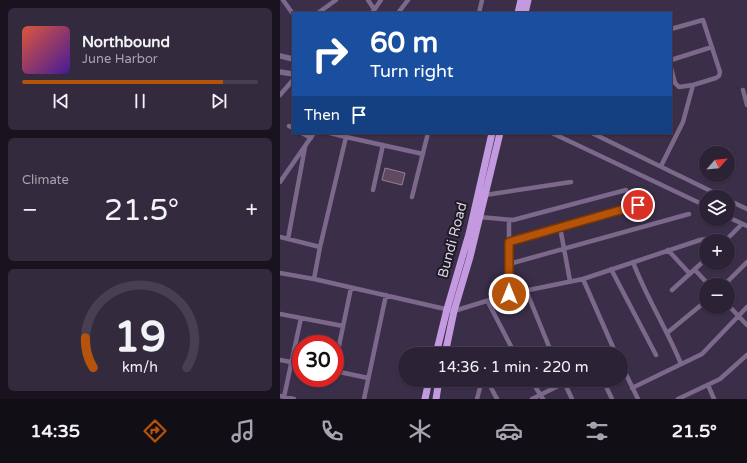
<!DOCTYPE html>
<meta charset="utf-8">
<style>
body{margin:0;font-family:"Varela Round",sans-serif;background:#342a3e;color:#f1f3f6;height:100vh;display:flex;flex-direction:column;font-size:15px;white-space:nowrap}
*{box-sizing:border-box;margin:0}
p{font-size:13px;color:#a6a4ad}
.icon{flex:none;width:22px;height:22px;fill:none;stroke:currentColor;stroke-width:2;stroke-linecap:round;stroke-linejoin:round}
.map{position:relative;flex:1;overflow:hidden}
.sheet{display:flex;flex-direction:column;gap:8px;padding:8px;background:#18131e;width:280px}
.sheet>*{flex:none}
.top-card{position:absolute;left:12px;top:12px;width:380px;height:122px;border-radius:0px;box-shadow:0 1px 3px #0004,0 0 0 1px #483f51;background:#1a4fa0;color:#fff;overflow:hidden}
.needle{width:26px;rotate:63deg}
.buttons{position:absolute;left:419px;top:146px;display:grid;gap:8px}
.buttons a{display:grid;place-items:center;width:36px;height:36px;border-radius:50%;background:#2c2236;box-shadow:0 1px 3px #0004,0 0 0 1px #483f51;font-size:20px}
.speed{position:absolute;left:12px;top:335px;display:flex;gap:8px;font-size:20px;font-weight:700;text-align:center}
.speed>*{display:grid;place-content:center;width:52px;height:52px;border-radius:50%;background:#2c2236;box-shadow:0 1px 3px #0004,0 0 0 1px #483f51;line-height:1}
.speed .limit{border:6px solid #d22;background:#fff;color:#111}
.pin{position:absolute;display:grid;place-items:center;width:34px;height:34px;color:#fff;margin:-17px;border:2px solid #fff;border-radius:50%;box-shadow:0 1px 4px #0007}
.me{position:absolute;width:44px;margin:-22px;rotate:0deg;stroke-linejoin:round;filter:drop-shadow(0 0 3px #0008)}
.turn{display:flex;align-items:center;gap:14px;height:84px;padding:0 12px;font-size:18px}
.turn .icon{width:52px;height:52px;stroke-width:2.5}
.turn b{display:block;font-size:28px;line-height:34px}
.then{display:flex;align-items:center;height:38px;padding:0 12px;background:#0003;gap:8px;font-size:15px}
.big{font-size:30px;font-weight:600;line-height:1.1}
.sheet .widget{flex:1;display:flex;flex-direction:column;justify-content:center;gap:6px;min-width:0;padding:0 14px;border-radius:6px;background:#342a3e}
.sheet .dial{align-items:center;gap:0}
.dial svg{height:104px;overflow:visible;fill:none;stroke:#483f51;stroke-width:7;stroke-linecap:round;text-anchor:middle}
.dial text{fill:#f1f3f6;stroke:none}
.song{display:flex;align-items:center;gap:12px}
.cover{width:48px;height:48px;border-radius:6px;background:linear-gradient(135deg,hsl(10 70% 55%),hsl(260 70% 35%))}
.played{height:4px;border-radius:2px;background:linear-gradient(90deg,#b45309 85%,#483f51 85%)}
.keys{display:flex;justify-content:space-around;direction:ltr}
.heat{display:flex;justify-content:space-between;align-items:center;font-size:22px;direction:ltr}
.trip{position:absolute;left:118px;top:347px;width:230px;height:40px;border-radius:20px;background:#2c2236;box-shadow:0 1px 3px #0004,0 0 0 1px #483f51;font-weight:600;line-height:40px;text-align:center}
.tabs{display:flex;height:64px;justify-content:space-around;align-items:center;background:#120e16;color:#a6a4ad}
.tabs .icon{width:28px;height:28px}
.tabs .current{color:#b45309}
.tabs b{font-size:18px;color:#f1f3f6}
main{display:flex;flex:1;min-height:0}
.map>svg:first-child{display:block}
.building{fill:#61495f;stroke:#997f97}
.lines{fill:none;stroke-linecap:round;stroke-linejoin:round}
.minor{stroke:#7c688b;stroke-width:4.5}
.tertiary{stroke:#7c688b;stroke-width:5.5}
.primary{stroke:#c39ae0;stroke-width:7}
.route-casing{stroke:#753606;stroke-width:10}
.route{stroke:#b45309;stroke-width:7}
.labels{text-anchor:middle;stroke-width:4;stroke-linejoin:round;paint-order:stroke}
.street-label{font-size:14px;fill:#d8d2e2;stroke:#1e1925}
</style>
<main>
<section class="sheet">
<div class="widget">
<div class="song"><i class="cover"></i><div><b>Northbound</b><p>June Harbor</p></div></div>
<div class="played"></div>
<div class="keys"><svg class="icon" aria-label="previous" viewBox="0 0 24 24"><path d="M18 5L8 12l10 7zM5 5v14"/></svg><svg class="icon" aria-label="pause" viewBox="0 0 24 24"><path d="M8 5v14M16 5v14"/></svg><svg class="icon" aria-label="next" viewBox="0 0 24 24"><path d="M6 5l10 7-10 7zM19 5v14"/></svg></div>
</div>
<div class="widget"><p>Climate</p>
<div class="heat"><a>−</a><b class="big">21.5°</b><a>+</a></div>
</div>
<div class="widget dial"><svg viewBox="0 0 100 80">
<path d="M14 69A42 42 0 1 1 86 69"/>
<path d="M14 69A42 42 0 0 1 8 46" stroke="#b45309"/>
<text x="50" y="56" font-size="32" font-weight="700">19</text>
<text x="50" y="72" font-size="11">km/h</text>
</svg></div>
</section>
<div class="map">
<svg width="467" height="399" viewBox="0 0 467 399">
<rect width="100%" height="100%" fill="#3a2e48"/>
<path class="building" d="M105,168L125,173L122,185L102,180Z"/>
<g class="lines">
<path class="minor" d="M3,0L13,14
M88,0L94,9
M38,13L56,0
M92,13L101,0
M118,13L128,0
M199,13L202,0
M391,29L423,20L440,72L439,76L436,78L413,85L399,87L395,83L391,68
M391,60L432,47
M463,90L467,105
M0,95L13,80
M9,126L13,128
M22,133L31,138
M272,133L426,206
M312,133L443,197
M66,137L143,154
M381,166L403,122L413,85
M0,182L34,133
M93,190L103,145
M205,195L291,182
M132,197L148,133
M448,200L467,209
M199,217L233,220L346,190
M448,217L467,226
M280,227L290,281
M0,237L40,247L34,279L174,311L229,294L303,279L336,354
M8,239L25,147
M445,241L462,224
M229,242L358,205
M40,247L66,137L50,133
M388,250L410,274
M353,262C366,297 387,329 401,364
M229,264L409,214
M331,269L376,355
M415,270L429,285
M0,273L34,279
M303,279L420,240L426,239L432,241
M444,285L467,262
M246,290L272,354
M392,290L426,259
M229,294V220
M208,302L235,354
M448,305L467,325
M0,314L63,326
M387,333L426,301
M216,354L231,347
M0,360L21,364
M341,364L358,399
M55,365L71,288
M55,371L88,378
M207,380L217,399
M251,380L263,399
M323,380L332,399
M284,382L292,399
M428,385L434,399
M352,388L422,354L467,307
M0,396L14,399
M4,397L21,318
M84,399L106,295
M197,399L202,380
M252,399L290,380
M398,399L440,379L467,355"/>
<path class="tertiary" d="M0,56L13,59
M0,72L13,74"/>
<path class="primary" d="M238,13L241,0
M245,13L248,0
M156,354L167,309L189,234L212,133
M165,354L174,311L190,257L220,133
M145,399L149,380
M156,399L159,380"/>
</g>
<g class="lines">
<defs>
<path id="route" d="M229,294V242L358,205"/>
</defs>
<use href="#route" class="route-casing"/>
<use href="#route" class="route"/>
</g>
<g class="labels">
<g class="street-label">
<text transform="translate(172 240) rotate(-75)" y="5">Bundi Road</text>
</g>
</g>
</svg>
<div class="buttons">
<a><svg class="needle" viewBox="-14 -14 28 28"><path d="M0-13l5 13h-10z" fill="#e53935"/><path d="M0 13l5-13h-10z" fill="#a6a4ad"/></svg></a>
<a><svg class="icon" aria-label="layers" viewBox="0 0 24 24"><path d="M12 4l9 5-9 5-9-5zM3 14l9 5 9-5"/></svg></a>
<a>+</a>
<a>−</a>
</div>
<div class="speed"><div class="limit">30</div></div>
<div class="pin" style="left:358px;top:205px;background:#d93025"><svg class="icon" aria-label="arrive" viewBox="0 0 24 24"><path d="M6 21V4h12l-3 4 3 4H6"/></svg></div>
<svg class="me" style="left:229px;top:294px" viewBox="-20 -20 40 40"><circle r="17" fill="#b45309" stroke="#fff" stroke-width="3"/><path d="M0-11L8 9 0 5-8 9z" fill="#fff"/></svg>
<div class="trip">14:36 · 1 min · 220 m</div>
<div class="top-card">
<div class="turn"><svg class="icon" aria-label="right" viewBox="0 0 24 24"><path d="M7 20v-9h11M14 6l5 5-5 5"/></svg><div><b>60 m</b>Turn right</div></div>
<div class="then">Then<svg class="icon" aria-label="arrive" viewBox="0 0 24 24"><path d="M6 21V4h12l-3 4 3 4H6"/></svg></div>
</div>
</div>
</main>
<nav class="tabs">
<b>14:35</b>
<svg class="icon current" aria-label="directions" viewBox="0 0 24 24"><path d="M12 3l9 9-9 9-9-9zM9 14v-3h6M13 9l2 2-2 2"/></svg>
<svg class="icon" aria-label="music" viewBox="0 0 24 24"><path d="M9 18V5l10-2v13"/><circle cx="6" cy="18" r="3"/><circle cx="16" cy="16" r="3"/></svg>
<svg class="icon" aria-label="phone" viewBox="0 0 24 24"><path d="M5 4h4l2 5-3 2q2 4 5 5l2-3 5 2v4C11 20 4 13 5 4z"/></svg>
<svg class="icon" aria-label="climate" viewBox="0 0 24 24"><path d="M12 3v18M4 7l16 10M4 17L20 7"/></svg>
<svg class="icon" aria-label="car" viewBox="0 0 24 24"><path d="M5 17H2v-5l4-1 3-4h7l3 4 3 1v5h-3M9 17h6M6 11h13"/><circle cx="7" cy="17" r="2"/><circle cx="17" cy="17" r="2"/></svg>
<svg class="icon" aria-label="filters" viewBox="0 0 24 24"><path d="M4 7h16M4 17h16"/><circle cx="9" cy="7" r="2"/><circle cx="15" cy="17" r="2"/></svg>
<b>21.5°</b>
</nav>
